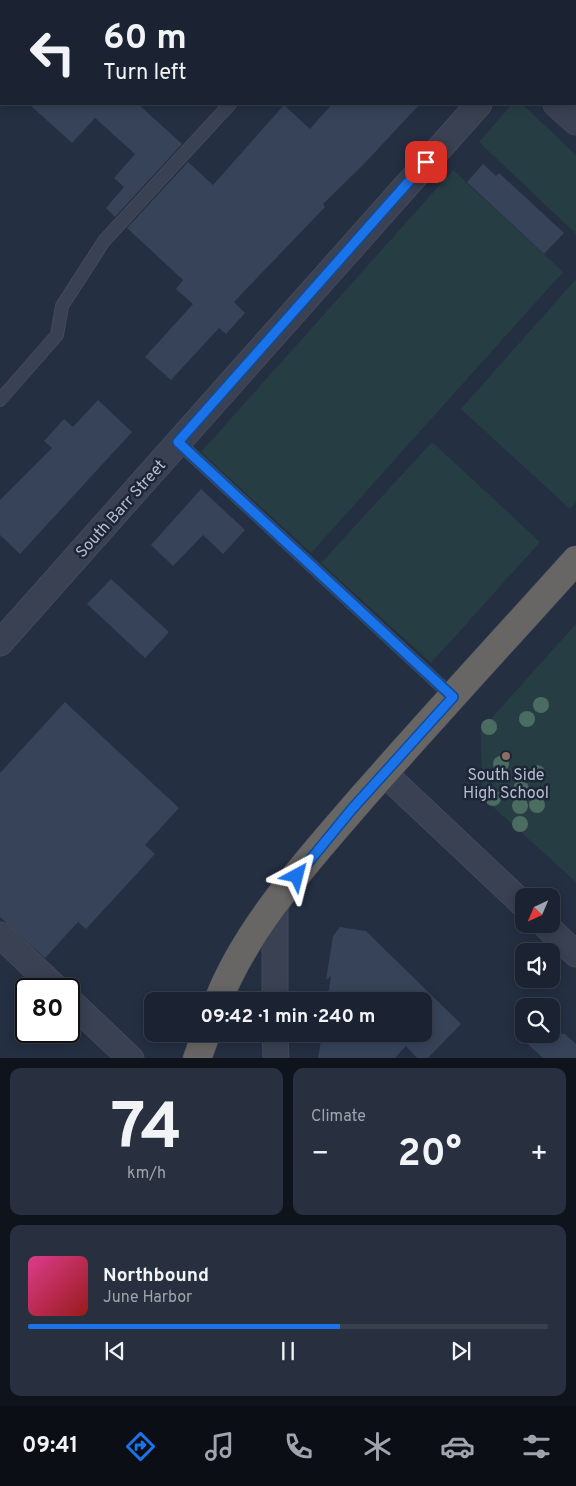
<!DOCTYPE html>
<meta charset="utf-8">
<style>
body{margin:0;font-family:Overpass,sans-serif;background:#282f3e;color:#f1f3f6;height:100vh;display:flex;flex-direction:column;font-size:19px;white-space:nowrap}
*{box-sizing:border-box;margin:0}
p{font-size:16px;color:#a0a4ac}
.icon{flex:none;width:28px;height:28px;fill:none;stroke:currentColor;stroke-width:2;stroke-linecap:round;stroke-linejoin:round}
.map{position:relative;height:1058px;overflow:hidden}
.side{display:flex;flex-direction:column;gap:10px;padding:10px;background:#0f131c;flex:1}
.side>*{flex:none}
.hud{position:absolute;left:0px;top:0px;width:576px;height:105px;box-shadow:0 2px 12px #0003,0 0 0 1px #39404d;background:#1b2332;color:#f1f3f6;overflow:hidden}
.needle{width:32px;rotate:224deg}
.controls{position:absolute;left:515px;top:888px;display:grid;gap:10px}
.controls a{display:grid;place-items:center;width:45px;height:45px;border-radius:10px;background:#1b2332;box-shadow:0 2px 12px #0003,0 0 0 1px #39404d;font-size:25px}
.speed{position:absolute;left:15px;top:978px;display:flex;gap:10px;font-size:25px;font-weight:700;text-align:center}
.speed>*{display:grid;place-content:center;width:65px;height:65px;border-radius:50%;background:#1b2332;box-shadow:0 2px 12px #0003,0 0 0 1px #39404d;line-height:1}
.speed .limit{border:2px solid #111;border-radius:8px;background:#fff;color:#111}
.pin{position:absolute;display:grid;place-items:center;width:42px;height:42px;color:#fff;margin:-21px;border-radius:10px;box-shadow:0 2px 8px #0006}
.me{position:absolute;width:55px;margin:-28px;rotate:38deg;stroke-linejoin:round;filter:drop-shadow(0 0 4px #0008)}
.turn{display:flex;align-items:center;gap:18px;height:105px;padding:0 20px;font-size:22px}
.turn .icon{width:65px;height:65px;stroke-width:2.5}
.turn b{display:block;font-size:35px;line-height:42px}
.big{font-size:38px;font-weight:700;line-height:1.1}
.side .card{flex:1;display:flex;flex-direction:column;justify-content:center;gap:8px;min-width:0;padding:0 18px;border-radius:10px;background:#282f3e}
.side .dial{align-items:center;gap:0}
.dial b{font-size:65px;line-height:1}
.song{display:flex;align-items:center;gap:15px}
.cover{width:60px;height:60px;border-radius:8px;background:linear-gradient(135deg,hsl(330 70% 55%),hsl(0 70% 35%))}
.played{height:5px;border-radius:2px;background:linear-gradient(90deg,#1a73e8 60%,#39404d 60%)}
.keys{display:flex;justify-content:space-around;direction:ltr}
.heat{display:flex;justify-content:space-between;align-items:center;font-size:28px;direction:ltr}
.side .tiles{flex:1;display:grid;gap:10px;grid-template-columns:1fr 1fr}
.card:last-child{grid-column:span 2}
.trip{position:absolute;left:144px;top:992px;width:288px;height:50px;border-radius:10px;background:#1b2332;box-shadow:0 2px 12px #0003,0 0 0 1px #39404d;font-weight:700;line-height:50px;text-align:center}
.dock{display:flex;height:80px;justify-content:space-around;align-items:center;background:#0b0e14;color:#a0a4ac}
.dock .icon{width:35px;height:35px}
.dock .selected{color:#1a73e8}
.dock b{font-size:22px;color:#f1f3f6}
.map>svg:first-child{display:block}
.green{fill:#263e43}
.building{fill:#364359}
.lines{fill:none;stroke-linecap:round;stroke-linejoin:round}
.service-casing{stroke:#434a5b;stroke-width:14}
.minor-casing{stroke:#434a5b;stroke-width:27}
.tertiary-casing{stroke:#434a5b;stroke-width:29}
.trunk-casing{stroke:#414959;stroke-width:29}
.service{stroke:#394152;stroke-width:12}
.minor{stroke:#394152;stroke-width:25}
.tertiary{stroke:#394152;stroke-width:28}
.trunk{stroke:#686664;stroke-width:28}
.tree{fill:#4b6c61}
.route-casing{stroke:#114b97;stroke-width:12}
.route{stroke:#1a73e8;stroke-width:9}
.education-dot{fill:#8d6e63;stroke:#1d2637;stroke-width:2}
.labels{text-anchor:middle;stroke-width:5;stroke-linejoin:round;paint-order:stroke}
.street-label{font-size:16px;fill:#b6bdcc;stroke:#1d2637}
.poi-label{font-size:16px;fill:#b6bdcc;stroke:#1d2637}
</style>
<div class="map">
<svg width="576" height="1059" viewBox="0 0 576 1059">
<rect width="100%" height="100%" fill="#242f42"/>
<path class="green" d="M512,104H522L576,155V234L479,142Z
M453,170L563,272L311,553L201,452Z
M576,279V502L570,509L461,409Z
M432,442L540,542L431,663L321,563Z
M576,624V882L482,797L481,730Z"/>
<path class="building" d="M29,104H138L182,144L115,217L106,208L124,187L114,178L135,154L95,118L72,143Z
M332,104H420L363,165L323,204L325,207L234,302L245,313L226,334L219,328L171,380L145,357L193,304L176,289L183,280L127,228L188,162L213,185L284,105L310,129Z
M483,164L496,176L499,173L564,233L544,254L467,182Z
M98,400L132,432L20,554L0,535V500L52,448L44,441L64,419L73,427Z
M201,489L245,530L223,554L203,535L173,566L151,545Z
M111,579L169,632L145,658L87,604Z
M65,702L179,808L145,845L155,854L86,929L78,922L45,958L0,917V773Z
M340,927L366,931L461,1024L427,1059H418L406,1046L394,1059H318L322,1034H422V1001H327L331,976L326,980L333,936Z
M517,1034H565L576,1044V1059H544Z"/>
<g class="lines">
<defs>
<path id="service" d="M322,1L323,0
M0,400L57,335L62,306L104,241L230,104
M178,442L453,697"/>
<path id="minor" d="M571,1L572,0
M0,643L479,104
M384,773L524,905
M275,905V1001
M544,924L576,954
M0,935L57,989
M69,1000L131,1059
M275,1034L276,1059"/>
<path id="tertiary" d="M447,0L448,1
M557,104L576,121"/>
<path id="trunk" d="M75,1L76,0
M0,90L1,88
M218,1001C246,928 309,859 360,800C431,719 504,640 576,560
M197,1059L206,1034"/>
</defs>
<use href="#service" class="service-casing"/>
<use href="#minor" class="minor-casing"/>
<use href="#tertiary" class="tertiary-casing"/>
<use href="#trunk" class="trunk-casing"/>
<use href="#service" class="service"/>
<use href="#minor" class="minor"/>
<use href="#tertiary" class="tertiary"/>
<use href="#trunk" class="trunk"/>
</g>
<g class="tree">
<circle cx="541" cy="705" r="8"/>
<circle cx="527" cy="719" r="8"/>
<circle cx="489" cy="727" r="8"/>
<circle cx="501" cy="764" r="8"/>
<circle cx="537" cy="773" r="8"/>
<circle cx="521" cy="789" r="8"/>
<circle cx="493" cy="798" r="8"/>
<circle cx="537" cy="805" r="8"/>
<circle cx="520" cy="806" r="8"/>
<circle cx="520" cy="824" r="8"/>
</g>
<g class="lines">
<defs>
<path id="route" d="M297,876L352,809L453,697L178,442L426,162"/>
</defs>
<use href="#route" class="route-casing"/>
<use href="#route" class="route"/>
</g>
<circle class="education-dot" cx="506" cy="756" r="5"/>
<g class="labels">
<g class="street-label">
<text transform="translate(120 508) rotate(-48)" y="6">South Barr Street</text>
</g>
<g class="poi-label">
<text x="506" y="780">South Side<tspan x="506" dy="18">High School</tspan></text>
</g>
</g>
</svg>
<div class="controls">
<a><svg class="needle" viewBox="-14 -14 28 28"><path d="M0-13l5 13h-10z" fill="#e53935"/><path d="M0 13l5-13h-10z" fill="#a0a4ac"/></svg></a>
<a><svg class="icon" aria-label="sound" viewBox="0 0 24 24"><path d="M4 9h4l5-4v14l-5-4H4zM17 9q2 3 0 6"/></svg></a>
<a><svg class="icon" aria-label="search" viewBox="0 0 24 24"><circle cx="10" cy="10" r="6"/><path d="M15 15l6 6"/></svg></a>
</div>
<div class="speed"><div class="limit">80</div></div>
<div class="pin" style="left:426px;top:162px;background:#d93025"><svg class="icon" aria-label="arrive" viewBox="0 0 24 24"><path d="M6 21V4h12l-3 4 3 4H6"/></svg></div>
<svg class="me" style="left:297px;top:876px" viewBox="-20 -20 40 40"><path d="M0-17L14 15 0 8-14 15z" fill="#1a73e8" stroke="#fff" stroke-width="4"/></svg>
<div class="trip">09:42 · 1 min · 240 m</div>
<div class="hud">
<div class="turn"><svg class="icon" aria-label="left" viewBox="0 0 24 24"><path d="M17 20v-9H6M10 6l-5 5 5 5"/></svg><div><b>60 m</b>Turn left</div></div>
</div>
</div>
<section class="side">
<div class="tiles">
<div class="card dial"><b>74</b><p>km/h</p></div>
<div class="card"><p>Climate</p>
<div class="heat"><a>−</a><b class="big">20°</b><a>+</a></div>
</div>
<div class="card">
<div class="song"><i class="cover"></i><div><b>Northbound</b><p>June Harbor</p></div></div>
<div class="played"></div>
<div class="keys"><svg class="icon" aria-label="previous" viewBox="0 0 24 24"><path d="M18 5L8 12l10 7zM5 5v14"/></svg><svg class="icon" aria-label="pause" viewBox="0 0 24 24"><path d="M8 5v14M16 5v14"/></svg><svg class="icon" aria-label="next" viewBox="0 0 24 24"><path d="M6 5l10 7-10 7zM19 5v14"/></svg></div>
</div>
</div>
</section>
<nav class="dock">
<b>09:41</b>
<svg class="icon selected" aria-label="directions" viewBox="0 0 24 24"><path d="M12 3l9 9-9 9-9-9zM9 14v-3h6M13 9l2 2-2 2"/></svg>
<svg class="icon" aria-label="music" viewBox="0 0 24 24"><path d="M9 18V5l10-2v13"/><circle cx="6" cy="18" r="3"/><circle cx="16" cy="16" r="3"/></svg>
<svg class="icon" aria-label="phone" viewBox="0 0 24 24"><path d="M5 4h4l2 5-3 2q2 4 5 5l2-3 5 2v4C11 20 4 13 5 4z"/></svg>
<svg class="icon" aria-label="climate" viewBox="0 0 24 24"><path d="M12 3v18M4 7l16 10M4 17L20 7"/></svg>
<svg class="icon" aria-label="car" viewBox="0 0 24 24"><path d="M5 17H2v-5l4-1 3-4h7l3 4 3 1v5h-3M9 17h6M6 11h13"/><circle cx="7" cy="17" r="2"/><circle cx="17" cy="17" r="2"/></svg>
<svg class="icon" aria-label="filters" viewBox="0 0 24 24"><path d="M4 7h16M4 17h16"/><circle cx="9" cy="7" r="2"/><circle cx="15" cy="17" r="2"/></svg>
</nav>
